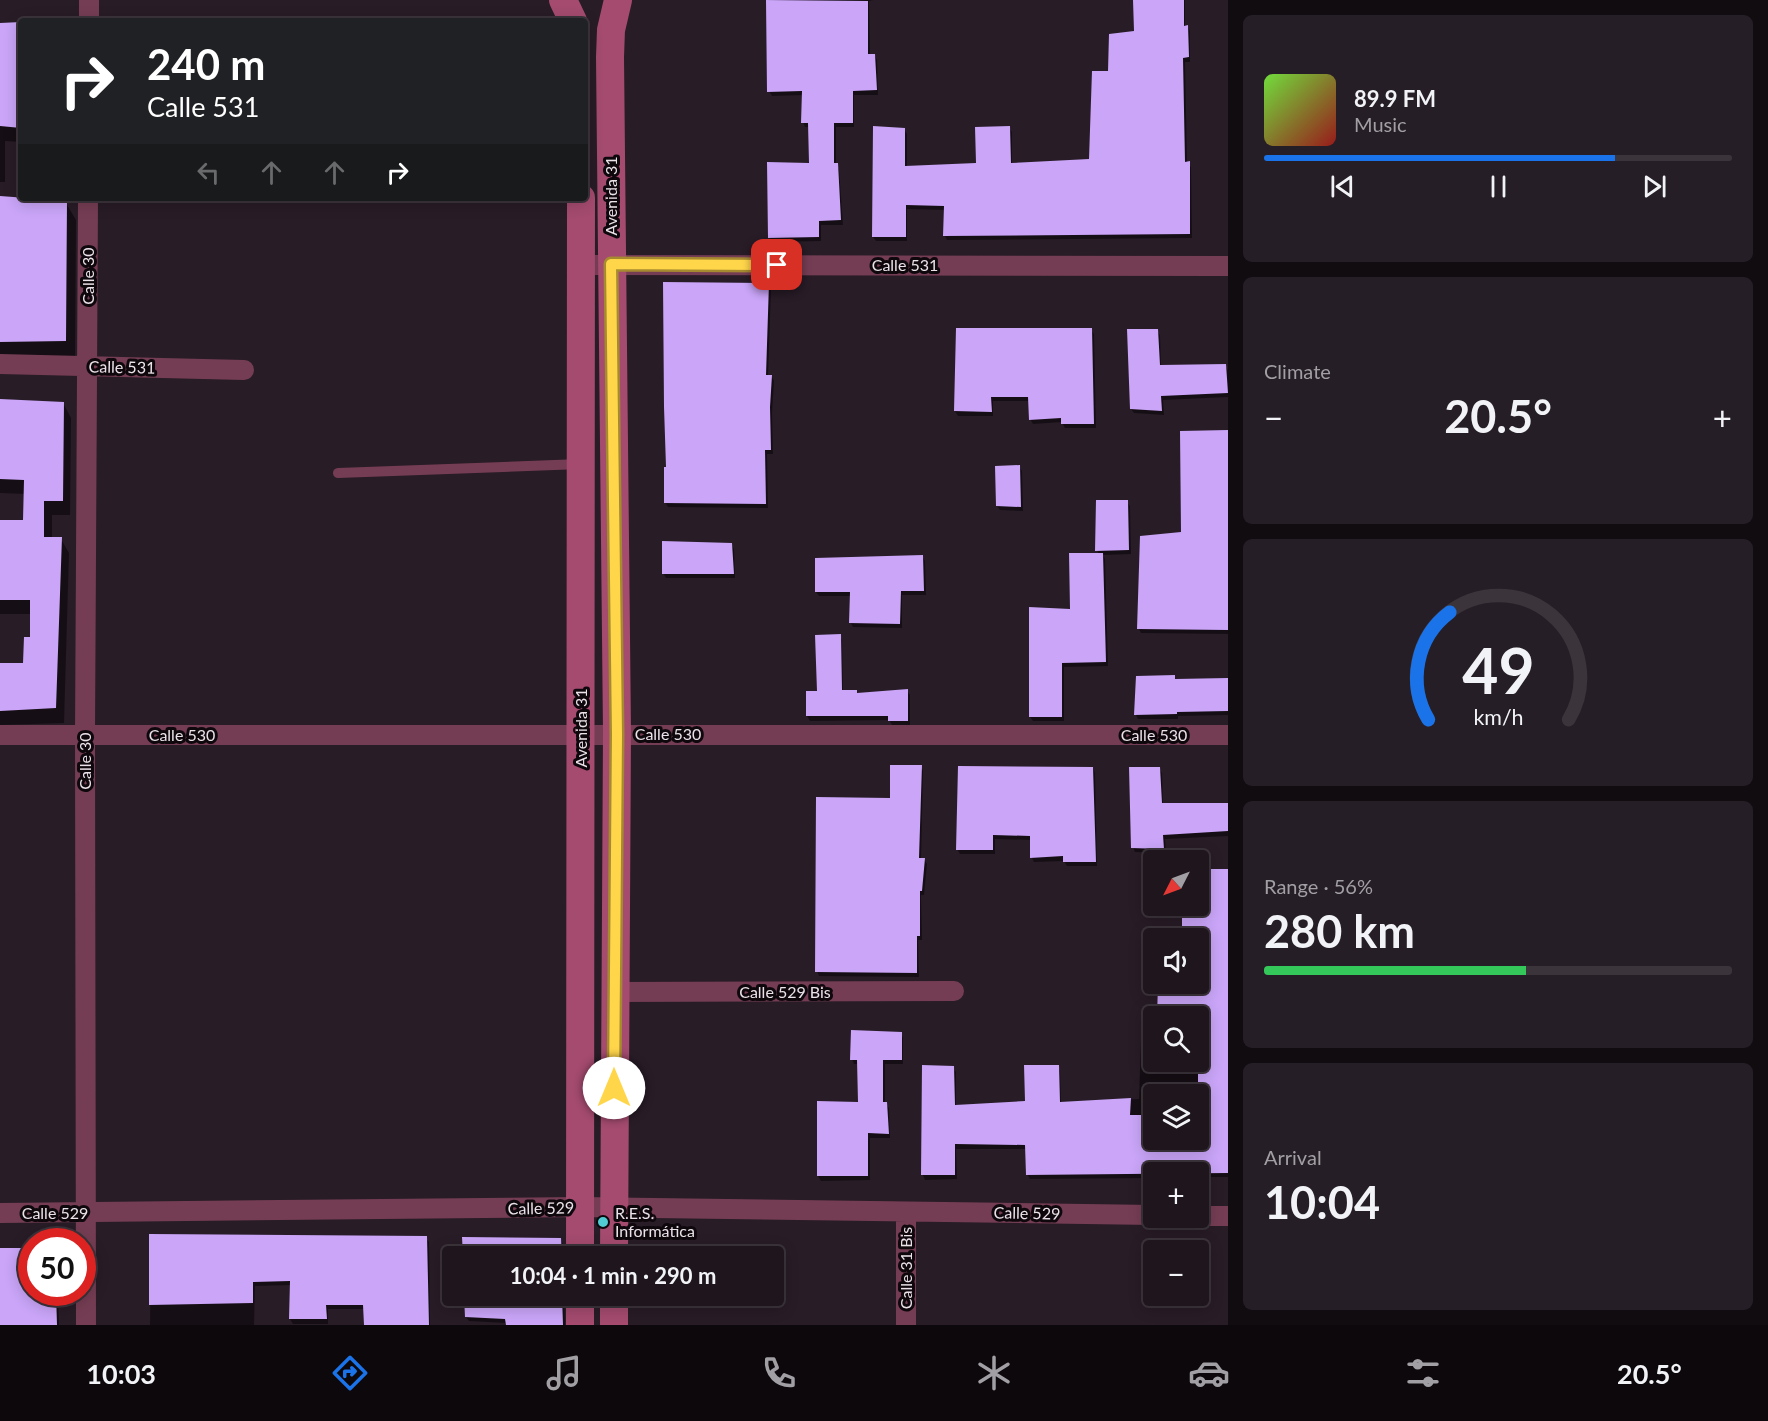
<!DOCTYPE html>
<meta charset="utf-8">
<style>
body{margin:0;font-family:Lato,sans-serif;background:#261e26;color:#f1f3f6;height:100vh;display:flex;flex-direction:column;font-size:22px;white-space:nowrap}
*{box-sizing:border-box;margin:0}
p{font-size:20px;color:#a19fa4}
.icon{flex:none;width:33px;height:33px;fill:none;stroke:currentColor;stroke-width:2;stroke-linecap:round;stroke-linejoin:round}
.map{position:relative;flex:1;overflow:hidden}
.panel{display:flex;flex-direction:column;gap:15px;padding:15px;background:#100c10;width:540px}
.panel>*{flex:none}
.guide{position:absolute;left:18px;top:18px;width:570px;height:183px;border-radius:6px;box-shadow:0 3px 15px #0003,0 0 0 2px #3c343b;background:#202124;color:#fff;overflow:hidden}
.needle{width:39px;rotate:228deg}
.controls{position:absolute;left:1143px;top:850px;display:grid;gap:12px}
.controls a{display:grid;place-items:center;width:66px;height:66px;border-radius:6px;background:#1e151d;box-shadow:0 3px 15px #0003,0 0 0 2px #3c343b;font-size:30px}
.speed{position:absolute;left:18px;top:1228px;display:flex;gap:12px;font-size:30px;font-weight:700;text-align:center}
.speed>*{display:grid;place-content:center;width:78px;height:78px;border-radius:50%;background:#1e151d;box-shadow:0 3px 15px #0003,0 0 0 2px #3c343b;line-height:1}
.speed .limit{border:9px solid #d22;background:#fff;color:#111}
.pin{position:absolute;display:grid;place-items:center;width:51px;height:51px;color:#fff;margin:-26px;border-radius:12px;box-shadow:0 3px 9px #0006}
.me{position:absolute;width:66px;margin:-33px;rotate:0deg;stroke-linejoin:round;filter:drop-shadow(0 0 4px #0008)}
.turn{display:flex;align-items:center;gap:21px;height:126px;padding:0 30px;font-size:27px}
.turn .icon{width:78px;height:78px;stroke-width:2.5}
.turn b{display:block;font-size:42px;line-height:51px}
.lanes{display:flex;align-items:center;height:57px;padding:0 30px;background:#0003;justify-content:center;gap:30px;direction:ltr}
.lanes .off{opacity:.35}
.big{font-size:45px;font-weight:700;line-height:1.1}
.panel .widget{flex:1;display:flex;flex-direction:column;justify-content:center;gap:9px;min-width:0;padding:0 21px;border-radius:9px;background:#261e26}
.panel .dial{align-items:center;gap:0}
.dial svg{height:156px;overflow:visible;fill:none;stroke:#3c343b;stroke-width:7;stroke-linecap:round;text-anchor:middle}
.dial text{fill:#f1f3f6;stroke:none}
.song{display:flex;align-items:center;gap:18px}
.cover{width:72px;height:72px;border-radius:9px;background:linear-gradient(135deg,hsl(100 70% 55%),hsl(0 70% 35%))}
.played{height:6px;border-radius:3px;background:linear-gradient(90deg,#1a73e8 75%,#3c343b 75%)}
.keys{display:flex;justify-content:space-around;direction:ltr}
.heat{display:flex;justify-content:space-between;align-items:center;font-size:33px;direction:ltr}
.charge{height:9px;border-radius:4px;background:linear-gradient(90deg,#34c759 56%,#3c343b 0)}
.trip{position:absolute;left:442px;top:1246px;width:342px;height:60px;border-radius:6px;background:#1e151d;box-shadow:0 3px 15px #0003,0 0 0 2px #3c343b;font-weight:700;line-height:60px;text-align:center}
.tab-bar{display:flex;height:96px;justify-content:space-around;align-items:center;background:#0c080c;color:#a19fa4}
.tab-bar .icon{width:42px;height:42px}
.tab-bar .selected{color:#1a73e8}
.tab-bar b{font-size:27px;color:#f1f3f6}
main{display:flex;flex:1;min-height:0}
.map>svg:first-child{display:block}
.shadow{fill:#0007;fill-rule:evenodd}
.building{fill:#caa5f8}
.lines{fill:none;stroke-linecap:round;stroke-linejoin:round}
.service{stroke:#753d53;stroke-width:10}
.minor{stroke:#753d53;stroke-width:20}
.secondary{stroke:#a44b6f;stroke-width:28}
.route-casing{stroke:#a68a30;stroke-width:15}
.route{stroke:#ffd54a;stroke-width:10}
.poi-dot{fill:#51ccd2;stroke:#0e080d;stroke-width:2}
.labels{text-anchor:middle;stroke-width:6;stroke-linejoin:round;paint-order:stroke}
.street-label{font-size:16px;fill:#ebe2e9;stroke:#0e080d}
.poi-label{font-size:16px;fill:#ebe2e9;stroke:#0e080d;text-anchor:start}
</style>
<main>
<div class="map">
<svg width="1228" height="1325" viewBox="0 0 1228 1325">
<rect width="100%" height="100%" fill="#281c27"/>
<path class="shadow" d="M767,0H873L869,1L870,56H875L877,60L878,95H854V127H836V165L839,169L843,225H821V241L772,242L769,237L811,164L810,127H805L803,122V95L772,96L769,91Z
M1135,0H1185V27H1188L1190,31V62H1185L1187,163L1191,167L1192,238L947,240L945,236V210L907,209V241H876L873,237L904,129L907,134V167L977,164L1009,128L1012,132V164L1090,160L1110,72L1135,33Z
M0,24H21V142L5,141V182H0Z
M0,198L66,203L76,220L75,357L0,358Z
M768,284L771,289L768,377H772L774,381L772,413L773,454H767L768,508L668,507L665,502Z
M958,329L1091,330L1094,334L1096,428H1065L1062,422L1033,424L1030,419V401H993V416H958L955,411Z
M1157,331L1160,335L1161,366H1225L1228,370V397L1163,400L1164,415L1134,413L1131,409Z
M0,402L63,403L71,418L70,515H52V539H61L69,553L64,723L0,725V664L25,665L31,638V614H0V522H25L26,494L0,493Z
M1181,432H1228V634L1141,633L1139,629L1183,533Z
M1019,466L1022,471L1023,511L1000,510L997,506Z
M1127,502L1130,506L1131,554L1103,555L1105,559L1108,666L1064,667V721H1033L1030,717L1072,610L1099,554L1097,550Z
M731,544L734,549L735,578H666L663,573Z
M922,556L925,561L926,595H902V628L853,627L851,623V596H819L816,592Z
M840,636L842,640L843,692H856L858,694L907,691L910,695V725H892L889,720L810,721L807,716V692H818Z
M1174,677L1176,680H1228V715L1178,716V719H1138L1136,715Z
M921,767L923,771L921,859H924L927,864L924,895H921L922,940H918L919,977L819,976L817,971L891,800Z
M1093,768L1095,773L1097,866H1067L1064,861L1034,862L1032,858L1031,840L995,839V854H960L957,849Z
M1159,769L1162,773L1163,804H1227L1228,836L1165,839L1166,853L1135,852L1133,847Z
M1228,870V1177H1198V1173H1154V1178L1030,1179L1027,1174V1149H956L957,1179L925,1180L923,1175V1067L953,1068L956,1072V1106L1026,1102L1058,1066L1060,1071L1061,1103L1139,1099L1142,1011H1159V984H1198V939H1184L1183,906H1198V871ZM1154,1017H1198V1062H1154ZM1154,1095H1198V1140H1154Z
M901,1033L903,1038V1064H885V1104L889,1108L890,1138H870V1180L821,1181L818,1176V1103H860L859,1064H854L852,1059Z
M151,1236L426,1238L429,1242L430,1325H365V1309H328V1324H293L290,1319L291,1285L255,1286L254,1325H150Z
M560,1239L563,1244V1257H464Z
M0,1249L32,1293H58L59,1325H0Z
M465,1296H564L565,1325H507V1323L469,1321L466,1317Z"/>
<path class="building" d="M766,0L868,1V54H875L877,90L853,91V123H834V163H838L841,220L819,221V237L768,238L767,162L809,163L808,123H801L802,91L767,92Z
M1133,0H1184V26L1188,25L1189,57L1183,58L1185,162L1190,161V234L943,236L944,206L906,205V237H872L873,126L905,128V166L976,163L975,127L1010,126L1011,163L1089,159L1092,71H1108L1109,34L1134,31Z
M21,22V128L0,126V23Z
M0,196L67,201L66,341L0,342Z
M663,282L769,283L766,375H772L770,407L771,450H765L766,504L664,503V467H666L664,407Z
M956,328H1092L1094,424H1061V418L1029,420L1028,397H991L992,412L954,411Z
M1127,329H1158L1160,365L1226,364L1228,393L1161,396L1162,411L1130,409Z
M0,399L64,402L63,501H44V537H62L56,708L0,711V663H23L24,637H30V600H0V520H23L24,480L0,479Z
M1228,430V630L1137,629L1140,536L1181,532L1180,431Z
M1020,465L1021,507L996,506L995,466Z
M1096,500H1128L1129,550L1095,551Z
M662,541L732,543L734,574H662Z
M1069,553H1103L1106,662L1062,663V717H1029V607L1070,609Z
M923,555L924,591H901L900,624L849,623L850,592H815V558Z
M841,634L842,690H857V693L908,689V721H888V716H806V691H817L815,635Z
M1175,675V679L1228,678V711L1177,712V714L1134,715L1136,676Z
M890,765H922L919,858H925L922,891H920V936H917V973L815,972L816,797L890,798Z
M958,766L1093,767L1096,862H1063V856L1030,858V836L993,835V850H956Z
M1129,767H1160L1162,803H1228V831L1163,835L1164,849L1131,848Z
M1198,869H1228V1173L1026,1175L1025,1145L955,1144V1175H921L922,1065L954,1066L955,1105L1025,1101L1024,1065H1059L1060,1102L1131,1098L1130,1115H1154V1140H1198V1017H1157L1158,984H1198V939H1182V906H1198Z
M851,1030L902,1032V1060H883V1102H887L889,1134L868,1133V1176H817V1101L858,1102L857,1060H850Z
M149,1234L427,1236L429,1325H364L363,1305H326L327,1319H289L290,1281L253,1282V1303L149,1305Z
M462,1237L561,1238L562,1257H463Z
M0,1248H32V1293H56L57,1325H0Z
M464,1296H562L563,1325H506L505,1319L465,1317Z"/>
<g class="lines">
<path class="service" d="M338,473L581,464"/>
<path class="minor" d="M89,21V0
M582,265L1228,266
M0,364L244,370
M0,735H1228
M615,992L954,991
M0,1213L580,1207L1154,1215
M1198,1216H1228
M86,1325L85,735L88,198
M906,1325V1212"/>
<path class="secondary" d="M563,0L573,21
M580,1257L581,198
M614,1257L617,733L610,57L611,30L618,0
M580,1325V1296
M614,1325V1296"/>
</g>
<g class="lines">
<defs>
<path id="route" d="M614,1088L617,734L611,264L777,265"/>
</defs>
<use href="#route" class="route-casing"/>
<use href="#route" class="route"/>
</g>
<circle class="poi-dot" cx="603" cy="1222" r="6"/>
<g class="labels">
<g class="street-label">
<text transform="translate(611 196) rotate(-90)" y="6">Avenida 31</text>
<text x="905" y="271">Calle 531</text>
<text transform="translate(88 276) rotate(-90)" y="6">Calle 30</text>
<text transform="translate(122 367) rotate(1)" y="6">Calle 531</text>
<text transform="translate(581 728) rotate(-90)" y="6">Avenida 31</text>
<text x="668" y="740">Calle 530</text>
<text x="182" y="741">Calle 530</text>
<text x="1154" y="741">Calle 530</text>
<text transform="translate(85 761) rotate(-90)" y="6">Calle 30</text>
<text x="785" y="998">Calle 529 Bis</text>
<text transform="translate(541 1208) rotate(-1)" y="6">Calle 529</text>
<text x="55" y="1219">Calle 529</text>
<text transform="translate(1027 1213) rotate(1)" y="6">Calle 529</text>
<text transform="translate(906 1268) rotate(-90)" y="6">Calle 31 Bis</text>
</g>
<g class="poi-label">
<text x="615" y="1219">R.E.S.<tspan x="615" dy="18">Informática</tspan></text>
</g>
</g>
</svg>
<div class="controls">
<a><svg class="needle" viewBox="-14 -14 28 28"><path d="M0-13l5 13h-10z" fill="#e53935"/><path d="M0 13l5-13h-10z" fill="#a19fa4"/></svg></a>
<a><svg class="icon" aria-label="sound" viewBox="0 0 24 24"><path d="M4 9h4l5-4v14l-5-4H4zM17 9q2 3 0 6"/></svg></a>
<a><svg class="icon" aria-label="search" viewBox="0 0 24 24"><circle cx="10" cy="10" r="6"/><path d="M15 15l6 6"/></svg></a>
<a><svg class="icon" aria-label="layers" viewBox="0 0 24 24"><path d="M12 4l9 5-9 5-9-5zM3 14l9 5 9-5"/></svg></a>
<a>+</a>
<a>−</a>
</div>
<div class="speed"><div class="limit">50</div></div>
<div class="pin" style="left:777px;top:265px;background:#d93025"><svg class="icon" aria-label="arrive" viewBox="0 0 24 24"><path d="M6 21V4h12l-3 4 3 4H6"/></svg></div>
<svg class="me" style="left:614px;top:1088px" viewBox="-20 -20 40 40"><circle r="19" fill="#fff"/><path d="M0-13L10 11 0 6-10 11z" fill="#ffd54a"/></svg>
<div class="trip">10:04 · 1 min · 290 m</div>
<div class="guide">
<div class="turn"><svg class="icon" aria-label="right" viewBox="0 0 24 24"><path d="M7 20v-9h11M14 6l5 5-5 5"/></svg><div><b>240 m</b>Calle 531</div></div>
<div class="lanes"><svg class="icon off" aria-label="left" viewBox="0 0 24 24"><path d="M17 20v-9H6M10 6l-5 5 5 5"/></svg><svg class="icon off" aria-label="ahead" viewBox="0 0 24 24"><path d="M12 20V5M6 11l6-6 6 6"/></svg><svg class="icon off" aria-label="ahead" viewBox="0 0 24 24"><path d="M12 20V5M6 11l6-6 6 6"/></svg><svg class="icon" aria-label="right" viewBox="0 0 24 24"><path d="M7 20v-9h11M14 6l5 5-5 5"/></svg></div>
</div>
</div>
<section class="panel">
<div class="widget">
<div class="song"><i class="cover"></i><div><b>89.9 FM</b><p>Music</p></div></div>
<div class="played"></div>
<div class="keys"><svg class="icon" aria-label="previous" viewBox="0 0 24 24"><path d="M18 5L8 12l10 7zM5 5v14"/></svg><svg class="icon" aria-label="pause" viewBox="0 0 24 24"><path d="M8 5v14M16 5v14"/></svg><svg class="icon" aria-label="next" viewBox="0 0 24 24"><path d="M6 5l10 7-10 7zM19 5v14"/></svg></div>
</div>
<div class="widget"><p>Climate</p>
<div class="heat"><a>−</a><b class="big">20.5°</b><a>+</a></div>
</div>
<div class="widget dial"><svg viewBox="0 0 100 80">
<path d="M14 69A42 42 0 1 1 86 69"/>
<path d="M14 69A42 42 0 0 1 25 14" stroke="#1a73e8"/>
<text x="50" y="56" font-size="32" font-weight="700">49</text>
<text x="50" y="72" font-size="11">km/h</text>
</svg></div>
<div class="widget"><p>Range · 56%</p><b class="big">280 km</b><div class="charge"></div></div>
<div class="widget"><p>Arrival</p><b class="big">10:04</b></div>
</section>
</main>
<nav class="tab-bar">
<b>10:03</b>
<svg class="icon selected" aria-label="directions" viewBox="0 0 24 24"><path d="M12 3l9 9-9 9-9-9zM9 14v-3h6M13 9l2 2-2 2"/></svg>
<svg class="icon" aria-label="music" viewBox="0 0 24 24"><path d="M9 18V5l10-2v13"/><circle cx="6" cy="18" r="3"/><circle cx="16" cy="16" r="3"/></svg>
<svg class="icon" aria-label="phone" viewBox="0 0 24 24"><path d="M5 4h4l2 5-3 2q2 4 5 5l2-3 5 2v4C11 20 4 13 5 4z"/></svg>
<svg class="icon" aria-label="climate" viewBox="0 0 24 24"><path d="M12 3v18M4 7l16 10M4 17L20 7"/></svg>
<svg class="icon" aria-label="car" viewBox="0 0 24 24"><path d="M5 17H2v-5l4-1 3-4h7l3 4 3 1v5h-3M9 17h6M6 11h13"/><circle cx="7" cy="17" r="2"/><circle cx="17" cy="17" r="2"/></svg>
<svg class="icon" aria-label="filters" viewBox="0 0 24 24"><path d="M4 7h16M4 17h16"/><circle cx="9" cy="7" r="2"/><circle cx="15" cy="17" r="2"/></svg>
<b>20.5°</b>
</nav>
